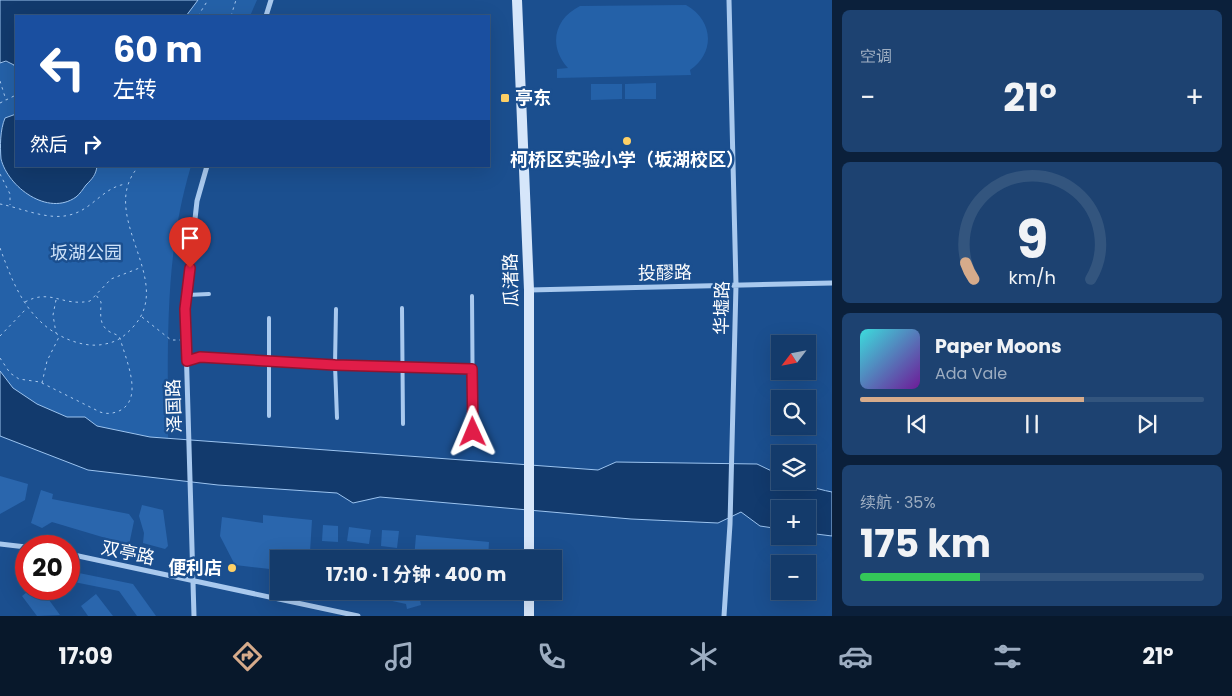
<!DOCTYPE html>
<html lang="zh">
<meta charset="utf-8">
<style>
body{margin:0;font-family:Poppins,"Noto Sans SC",sans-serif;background:#1d4271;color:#f1f3f6;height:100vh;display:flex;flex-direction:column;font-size:19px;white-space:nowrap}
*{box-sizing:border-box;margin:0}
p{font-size:16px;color:#9dadc1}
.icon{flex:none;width:28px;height:28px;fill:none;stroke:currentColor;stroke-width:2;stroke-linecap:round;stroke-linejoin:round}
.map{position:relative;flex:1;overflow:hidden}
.side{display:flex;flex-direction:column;gap:10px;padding:10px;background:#0b203b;width:400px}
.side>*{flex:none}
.hud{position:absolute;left:15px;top:15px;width:475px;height:152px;border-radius:0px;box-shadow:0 5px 20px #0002,0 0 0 1px #33557e;background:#1a4fa0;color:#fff;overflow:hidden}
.needle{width:32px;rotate:238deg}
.controls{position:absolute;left:771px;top:335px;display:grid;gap:10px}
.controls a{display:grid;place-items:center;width:45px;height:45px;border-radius:0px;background:#143b6b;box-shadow:0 5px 20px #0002,0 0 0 1px #33557e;font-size:25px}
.speed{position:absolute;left:15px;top:535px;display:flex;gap:10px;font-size:25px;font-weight:700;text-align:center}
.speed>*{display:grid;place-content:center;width:65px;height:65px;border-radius:50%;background:#143b6b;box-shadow:0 5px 20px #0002,0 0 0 1px #33557e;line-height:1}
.speed .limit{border:8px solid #d22;background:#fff;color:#111}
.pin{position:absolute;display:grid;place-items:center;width:42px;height:42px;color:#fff;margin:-51px -21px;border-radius:50% 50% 50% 0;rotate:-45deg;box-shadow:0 0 5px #0007}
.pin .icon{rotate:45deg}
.me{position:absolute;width:55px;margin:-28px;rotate:359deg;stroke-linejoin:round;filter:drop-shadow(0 0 4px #0008)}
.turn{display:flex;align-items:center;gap:18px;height:105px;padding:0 15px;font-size:22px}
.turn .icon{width:65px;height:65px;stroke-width:2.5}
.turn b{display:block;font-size:35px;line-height:42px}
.then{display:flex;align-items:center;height:48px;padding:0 15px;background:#0003;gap:10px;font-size:19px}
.big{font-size:38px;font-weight:700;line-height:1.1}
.side .widget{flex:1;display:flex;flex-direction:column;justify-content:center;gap:8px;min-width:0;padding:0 18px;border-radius:8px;background:#1d4271}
.side .dial{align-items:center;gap:0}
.dial svg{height:130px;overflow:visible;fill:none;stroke:#33557e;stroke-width:7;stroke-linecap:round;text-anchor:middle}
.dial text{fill:#f1f3f6;stroke:none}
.song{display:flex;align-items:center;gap:15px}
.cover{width:60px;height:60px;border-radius:8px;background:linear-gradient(135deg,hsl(180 70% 55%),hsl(280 70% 35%))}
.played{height:5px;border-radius:2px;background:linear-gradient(90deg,#d6ab8b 65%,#33557e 65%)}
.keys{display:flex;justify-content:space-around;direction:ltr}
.heat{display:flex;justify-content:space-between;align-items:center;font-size:28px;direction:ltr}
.charge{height:8px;border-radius:4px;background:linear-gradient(90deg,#34c759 35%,#33557e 0)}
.trip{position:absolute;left:270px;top:550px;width:292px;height:50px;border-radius:0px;background:#143b6b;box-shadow:0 5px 20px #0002,0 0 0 1px #33557e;font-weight:700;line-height:50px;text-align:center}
.dock{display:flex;height:80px;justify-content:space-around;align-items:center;background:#08182b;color:#9dadc1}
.dock .icon{width:35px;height:35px}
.dock .selected{color:#d6ab8b}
.dock b{font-size:22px;color:#f1f3f6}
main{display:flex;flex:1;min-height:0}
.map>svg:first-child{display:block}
.green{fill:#2461a8}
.water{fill:#123a6d;stroke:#9cc4f0}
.building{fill:#2a66ad}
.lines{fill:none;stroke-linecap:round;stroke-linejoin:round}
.path{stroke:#a9c9ee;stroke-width:1;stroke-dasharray:2.5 4;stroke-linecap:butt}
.lane{stroke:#a9c9ee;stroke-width:4}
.street{stroke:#a9c9ee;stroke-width:5}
.secondary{stroke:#d6e6fa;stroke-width:10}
.route-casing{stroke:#92132f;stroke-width:12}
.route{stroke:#e11d48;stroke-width:9}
.poi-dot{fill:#ffd166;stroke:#1b4f8f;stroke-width:2}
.labels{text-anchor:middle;stroke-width:5;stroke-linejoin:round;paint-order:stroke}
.poi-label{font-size:18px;font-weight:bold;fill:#fff;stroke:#1b4f8f;text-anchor:start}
.park-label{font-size:18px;fill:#cfe3fa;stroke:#1b4f8f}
.street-label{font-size:18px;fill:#fff;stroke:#1b4f8f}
</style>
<main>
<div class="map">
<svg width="832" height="616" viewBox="0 0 832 616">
<rect width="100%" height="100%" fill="#1b4f8f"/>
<path class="green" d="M198,0H257L250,16H186Z
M686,5C713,20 716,52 690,70L691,75L557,78V69L568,68C548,46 554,19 580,6Z
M16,62V166H191C164,255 168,346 168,438L150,437L97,426L85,417H67L37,404L13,388L0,371V63Z
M656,83V99H625V84Z
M591,84H622V99L591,100Z"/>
<path class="water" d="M0,0H198L186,16H16V71L14,65L6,61L0,63Z
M16,114V166H97C96,175 92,179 86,185C83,189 80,194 76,197C48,217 8,187 1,159C0,146 0,130 5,118Z
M0,371L13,388L37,404L67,417H85L97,426L150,437L598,470L616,462L757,464L780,475V481C797,481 815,489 832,492V536L808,533V509H780V529L760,526L741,512L718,523L631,519L380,497L353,503L337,493L218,485L88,470L0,436Z"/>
<path class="building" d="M0,476L28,484L25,500L0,514Z
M41,490L53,494L52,499L129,514L134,521L129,545L52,522L42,528L31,523Z
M142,505L163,510L168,546L165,549L143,543L144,533L139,516Z
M263,515L312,520L310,552L302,559H279V570L235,565L220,536L222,517L263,523Z
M323,525L338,526V542L322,541Z
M349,527L371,530L369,544L347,541Z
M382,530L399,531L397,548L381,546Z
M416,535L489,542L488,559H414Z
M326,550L380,558V559H311Z
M69,571L133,584L156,616H137L119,591L69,581Z
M31,589H41L60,615L37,616L22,596Z
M346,591H418L421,605L407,609L406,604Z
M440,591H485L475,601L444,596Z
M96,594L113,616H88L81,606Z"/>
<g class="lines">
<path class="path" d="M198,16L208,0
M231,16L236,0
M0,81L6,100
M0,103L16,95
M0,174L10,194V205
M0,204C22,208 50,222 73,214C93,208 104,187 126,184
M0,248C10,275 20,303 42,323C57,337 84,349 105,344C117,342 125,336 133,327C177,280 95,215 139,166
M56,300L53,315L56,333
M25,302C51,288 62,307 90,301L111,279L142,267
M142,317L171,340H180
M0,336L27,308
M0,358L10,373L19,379L40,382L100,412C106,414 112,414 119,411C145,399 125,358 120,338C117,334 114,334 110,332C98,325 101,313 101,302L96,295
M42,383L47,361L60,335
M554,565L557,552"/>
<path class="lane" d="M187,295L209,294
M472,296L473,432
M402,308L403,424
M336,309L335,365L337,418
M187,361L200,357L335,365L472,369
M269,416V318"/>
<path class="street" d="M266,16L271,0
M529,290L832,283
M0,544L26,547
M69,554L358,616
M194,616L185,309L197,201L207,166
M724,616L730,524L736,285L729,0"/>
<path class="secondary" d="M517,0L529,290V559
M529,616V591"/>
</g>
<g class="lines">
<defs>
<path id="route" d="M190,268L185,309L187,361L200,357L335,365L472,369L473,432"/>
</defs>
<use href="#route" class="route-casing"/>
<use href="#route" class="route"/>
</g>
<g class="poi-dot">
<rect x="500" y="93" width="10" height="10" rx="2.5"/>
<circle cx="627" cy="141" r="5"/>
<circle cx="232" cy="568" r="5"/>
</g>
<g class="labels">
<g class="poi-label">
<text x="515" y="104">亭东</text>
<text x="627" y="166" text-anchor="middle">柯桥区实验小学（坂湖校区）</text>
<text x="222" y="574" text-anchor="end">便利店</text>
</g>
<g class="park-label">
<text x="86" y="259">坂湖公园</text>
</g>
<g class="street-label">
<text transform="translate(665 273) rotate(-1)" y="6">投醪路</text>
<text transform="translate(511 280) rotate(-91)" y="6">瓜渚路</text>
<text transform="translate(722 308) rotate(-89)" y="6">华墟路</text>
<text transform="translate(174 406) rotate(-92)" y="6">泽国路</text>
<text transform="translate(128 553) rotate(12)" y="6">双亭路</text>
</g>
</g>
</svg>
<div class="controls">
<a><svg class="needle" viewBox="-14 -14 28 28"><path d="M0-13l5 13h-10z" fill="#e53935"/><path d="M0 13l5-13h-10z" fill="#9dadc1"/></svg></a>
<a><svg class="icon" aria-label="search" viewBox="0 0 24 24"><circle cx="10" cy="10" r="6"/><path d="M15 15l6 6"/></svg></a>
<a><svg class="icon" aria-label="layers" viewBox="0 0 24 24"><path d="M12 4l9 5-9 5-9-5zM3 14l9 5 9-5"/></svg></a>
<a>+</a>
<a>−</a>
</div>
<div class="speed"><div class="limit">20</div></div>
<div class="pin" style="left:190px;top:268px;background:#d93025"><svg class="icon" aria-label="arrive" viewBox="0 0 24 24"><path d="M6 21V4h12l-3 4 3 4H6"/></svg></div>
<svg class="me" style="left:473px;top:432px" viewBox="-20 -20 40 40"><path d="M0-17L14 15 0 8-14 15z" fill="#e11d48" stroke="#fff" stroke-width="4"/></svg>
<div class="trip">17:10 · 1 分钟 · 400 m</div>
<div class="hud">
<div class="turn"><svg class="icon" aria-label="left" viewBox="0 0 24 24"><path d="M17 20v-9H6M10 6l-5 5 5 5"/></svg><div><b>60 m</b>左转</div></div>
<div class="then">然后<svg class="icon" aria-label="right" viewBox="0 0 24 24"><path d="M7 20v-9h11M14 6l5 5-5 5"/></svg></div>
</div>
</div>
<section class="side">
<div class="widget"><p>空调</p>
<div class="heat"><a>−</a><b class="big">21°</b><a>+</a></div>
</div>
<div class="widget dial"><svg viewBox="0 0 100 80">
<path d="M14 69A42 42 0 1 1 86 69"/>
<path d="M14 69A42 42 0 0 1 9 59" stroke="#d6ab8b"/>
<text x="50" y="56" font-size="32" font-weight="700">9</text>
<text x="50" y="72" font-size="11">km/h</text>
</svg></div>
<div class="widget">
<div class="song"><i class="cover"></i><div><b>Paper Moons</b><p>Ada Vale</p></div></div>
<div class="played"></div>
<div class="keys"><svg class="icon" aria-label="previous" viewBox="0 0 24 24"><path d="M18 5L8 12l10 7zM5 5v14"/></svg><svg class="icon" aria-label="pause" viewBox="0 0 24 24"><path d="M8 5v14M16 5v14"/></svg><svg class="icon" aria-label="next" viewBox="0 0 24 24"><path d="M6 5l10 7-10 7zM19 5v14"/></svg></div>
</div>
<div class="widget"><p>续航 · 35%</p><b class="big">175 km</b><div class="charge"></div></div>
</section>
</main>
<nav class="dock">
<b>17:09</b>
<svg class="icon selected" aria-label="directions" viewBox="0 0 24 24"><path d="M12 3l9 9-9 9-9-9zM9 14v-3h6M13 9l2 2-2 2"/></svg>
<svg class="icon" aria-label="music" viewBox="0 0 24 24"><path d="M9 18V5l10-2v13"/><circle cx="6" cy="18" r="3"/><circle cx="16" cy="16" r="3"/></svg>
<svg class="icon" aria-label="phone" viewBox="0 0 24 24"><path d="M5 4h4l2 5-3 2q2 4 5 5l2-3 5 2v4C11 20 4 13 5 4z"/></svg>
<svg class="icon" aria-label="climate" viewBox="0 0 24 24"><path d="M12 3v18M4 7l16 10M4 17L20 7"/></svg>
<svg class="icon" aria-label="car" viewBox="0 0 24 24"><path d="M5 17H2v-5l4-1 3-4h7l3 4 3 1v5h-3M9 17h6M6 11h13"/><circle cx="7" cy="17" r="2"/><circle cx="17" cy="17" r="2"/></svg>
<svg class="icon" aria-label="filters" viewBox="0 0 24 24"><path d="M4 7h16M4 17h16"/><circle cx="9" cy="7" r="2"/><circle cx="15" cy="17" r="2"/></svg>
<b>21°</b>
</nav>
